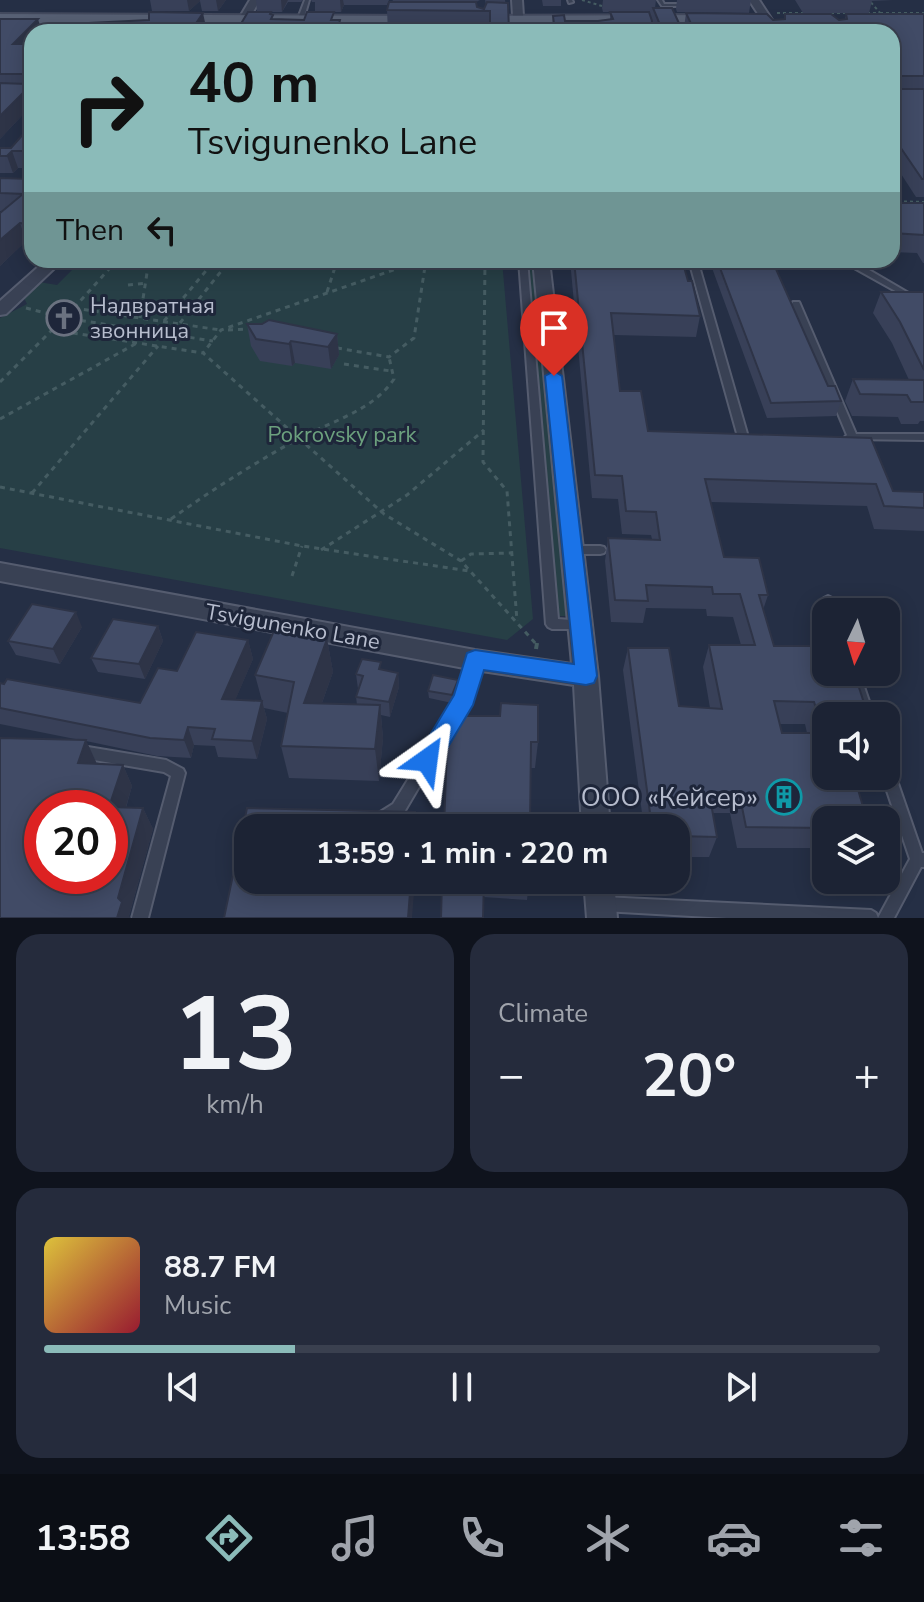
<!DOCTYPE html>
<meta charset="utf-8">
<style>
body{margin:0;font-family:"Nunito Sans",sans-serif;background:#252b3c;color:#f1f3f6;height:100vh;display:flex;flex-direction:column;font-size:30px;white-space:nowrap}
*{box-sizing:border-box;margin:0}
p{font-size:26px;color:#a0a4ac}
.icon{flex:none;width:44px;height:44px;fill:none;stroke:currentColor;stroke-width:2;stroke-linecap:round;stroke-linejoin:round}
.map{position:relative;height:918px;overflow:hidden}
.side{display:flex;flex-direction:column;gap:16px;padding:16px;background:#0f131d;flex:1}
.side>*{flex:none}
.banner{position:absolute;left:24px;top:24px;width:876px;height:244px;border-radius:24px;box-shadow:0 4px 20px #0003,0 0 0 2px #3a404f;background:#8bbbb9;color:#111;overflow:hidden}
.needle{width:52px;rotate:184deg}
.fabs{position:absolute;left:812px;top:598px;display:grid;gap:16px}
.fabs a{display:grid;place-items:center;width:88px;height:88px;border-radius:16px;background:#1c2334;box-shadow:0 4px 20px #0003,0 0 0 2px #3a404f;font-size:40px}
.speed{position:absolute;left:24px;top:790px;display:flex;gap:16px;font-size:40px;font-weight:700;text-align:center}
.speed>*{display:grid;place-content:center;width:104px;height:104px;border-radius:50%;background:#1c2334;box-shadow:0 4px 20px #0003,0 0 0 2px #3a404f;line-height:1}
.speed .limit{border:12px solid #d22;background:#fff;color:#111}
.pin{position:absolute;display:grid;place-items:center;width:68px;height:68px;color:#fff;margin:-82px -34px;border-radius:50% 50% 50% 0;rotate:-45deg;box-shadow:0 0 8px #0007}
.pin .icon{rotate:45deg}
.me{position:absolute;width:88px;margin:-44px;rotate:31deg;stroke-linejoin:round;filter:drop-shadow(0 0 6px #0008)}
.turn{display:flex;align-items:center;gap:28px;height:168px;padding:0 32px;font-size:36px}
.turn .icon{width:104px;height:104px;stroke-width:2.5}
.turn b{display:block;font-size:56px;line-height:68px}
.then{display:flex;align-items:center;height:76px;padding:0 32px;background:#0003;gap:16px;font-size:30px}
.big{font-size:60px;font-weight:700;line-height:1.1}
.side .widget{flex:1;display:flex;flex-direction:column;justify-content:center;gap:12px;min-width:0;padding:0 28px;border-radius:24px;background:#252b3c}
.side .dial{align-items:center;gap:0}
.dial b{font-size:104px;line-height:1}
.song{display:flex;align-items:center;gap:24px}
.cover{width:96px;height:96px;border-radius:12px;background:linear-gradient(135deg,hsl(50 70% 55%),hsl(350 70% 35%))}
.played{height:8px;border-radius:4px;background:linear-gradient(90deg,#8bbbb9 30%,#3a404f 30%)}
.keys{display:flex;justify-content:space-around;direction:ltr}
.heat{display:flex;justify-content:space-between;align-items:center;font-size:44px;direction:ltr}
.side .tiles{flex:1;display:grid;gap:16px;grid-template-columns:1fr 1fr}
.widget:last-child{grid-column:span 2}
.trip{position:absolute;left:234px;top:814px;width:456px;height:80px;border-radius:24px;background:#1c2334;box-shadow:0 4px 20px #0003,0 0 0 2px #3a404f;font-weight:700;line-height:80px;text-align:center}
.tabs{display:flex;height:128px;justify-content:space-around;align-items:center;background:#0b0e15;color:#a0a4ac}
.tabs .icon{width:56px;height:56px}
.tabs .current{color:#8bbbb9}
.tabs b{font-size:36px;color:#f1f3f6}
.map>svg:first-child{display:block}
.green{fill:#273f46}
.lines{fill:none;stroke-linecap:round;stroke-linejoin:round}
.lane-casing{stroke:#555c6f;stroke-width:4}
.street-casing{stroke:#555c6f;stroke-width:4}
.primary-casing{stroke:#434a5e;stroke-width:4}
.path-far2{stroke:#455c62;stroke-width:2;stroke-dasharray:3 3;stroke-linecap:butt}
.path-far1{stroke:#455c62;stroke-width:3;stroke-dasharray:5 5;stroke-linecap:butt}
.path{stroke:#455c62;stroke-width:4;stroke-dasharray:8 8;stroke-linecap:butt}
.lane{fill:#394154;fill-rule:evenodd}
.street{fill:#394154;fill-rule:evenodd}
.primary{fill:#576074;fill-rule:evenodd}
.wall{fill:#384058;fill-rule:evenodd}
.shaded-wall{fill:#2e3447}
.building{fill:#414b66;stroke:#2e3447;stroke-width:2;fill-rule:evenodd}
.route{fill:#1a73e8;stroke:#114b97;stroke-width:2}
.labels{text-anchor:middle;stroke-width:6;stroke-linejoin:round;paint-order:stroke}
.poi-label{font-size:22px;fill:#b7bdce;stroke:#1e263a;text-anchor:start}
.park-label{font-size:22px;fill:#6ca17e;stroke:#1e263a}
.street-label{font-size:22px;fill:#b7bdce;stroke:#1e263a}
.near-poi-label{font-size:26px;fill:#b7bdce;stroke:#1e263a;text-anchor:end}
</style>
<div class="map">
<svg width="924" height="918" viewBox="0 0 924 918">
<rect width="100%" height="100%" fill="#252f45"/>
<path class="green" d="M82,260H502L533,619L507,640L0,548V318L27,304L23,296L39,282L57,285Z
M527,260H534L569,616H558Z"/>
<g class="lines">
<defs>
<path id="lane" d="M305,0H309L303,21L300,23L297,21Z
M568,0H572L573,2L569,3Z
M658,0H662L664,4H703L702,0H706L708,5L706,6H662Z
M519,260H527L558,619L583,621L585,624L583,627L579,629H552L548,627L546,624Z
M718,260H724L727,262L723,264L699,266L748,437L743,440L738,437L690,264L694,262Z
M812,260H852L924,302V307L847,264L816,262Z
M793,302H799L800,304L856,434H924V440L847,439L845,437L847,435L792,304Z
M572,546H600L604,547L606,550L604,553L600,554H572L568,553L566,550L568,547Z
M828,596L832,598L838,612H826L822,601L824,598Z
M475,655L479,656L481,660L469,702L403,814L382,826L377,824L375,819L377,814L393,804L459,697L469,660L471,656Z
M847,672H859L874,716H862Z
M82,746L166,760L183,769L185,773L148,918H132L171,776L164,772L82,758L77,756L75,752L77,748Z
M886,763L891,765L893,769L922,853H924V867H921L894,918H727L603,911L598,909L596,904L598,899L603,897L871,910L876,913L878,918L910,859L882,776H886Z"/>
<path id="street" d="M250,0H260L241,32H231Z
M512,0H522L524,32H514Z
M749,0H759L780,32H770Z
M46,260H63L6,314L0,315V301Z
M533,260H549L598,676L610,828H582L574,685L475,670L0,581V563L475,650L572,664Z
M584,880H614L617,918H587Z"/>
<path id="primary" d="M0,14L426,16L434,21L426,26L0,24Z
M726,15L731,17V23L470,26L462,21L470,16Z"/>
</defs>
<use href="#lane" class="lane-casing"/>
<use href="#street" class="street-casing"/>
<use href="#primary" class="primary-casing"/>
<path class="path-far2" d="M582,0L602,6
M777,13H880L869,0
M880,13H924
M892,201L924,202"/>
<path class="path-far1" d="M422,260L221,330L203,353L384,514L461,561L537,645
M485,260L483,462L507,491L517,621
M128,285L147,283
M327,292L336,264L341,260
M26,308L57,316
M74,308L220,330
M74,308L117,260
M140,318L149,260
M71,319L213,341
M164,321L215,260
M180,323L230,260
M58,328L65,327L59,328
M53,330L203,353
M228,330L248,329
M337,348L389,357L414,338L426,260
M344,364L391,371
M0,382L54,328
M0,419L137,343
M0,487L302,546L469,571
M32,493L158,346
M171,519C212,490 253,464 296,440C329,422 373,411 394,379L389,357
M321,550L407,495L484,430
M461,561L471,554L511,553
M292,576L302,546"/>
<path class="path" d="M536,649L537,643"/>
<use href="#lane" class="lane"/>
<use href="#street" class="street"/>
<use href="#primary" class="primary"/>
</g>
<path class="wall" d="M150,0H226L218,11H202L200,1L189,11H152Z
M256,0H303L301,2H288L282,12H257Z
M311,0H389L387,5H344L341,12H315V2H312Z
M393,0H480L476,2L477,7L484,9L486,5L485,0H505L509,32H388L387,10Z
M542,0H561V6H543Z
M603,0H656L655,8L683,32H552L553,16L565,21L610,20V12H603L602,8Z
M677,0H751L749,13L677,12L676,9Z
M795,0H893L872,1L869,13H803Z
M686,13L773,20L784,19L785,14L839,20L845,19L846,14H924V197H916L892,160V32H686L684,28Z
M0,19L32,32V105L0,139Z
M32,124V168H18L13,173H0V148H11Z
M0,178L32,179V242L26,241L0,266V213L3,211H0Z
M892,203H924V263H923L917,253L892,252Z
M570,260H682L688,281L700,316L696,337L614,335L620,391L648,431L871,438L893,491L924,492V531L874,529L867,506L711,502L724,557L768,595L763,610L774,646L864,703L857,716H826V848H737L730,813H713L717,837L709,857H676V828H644L623,670L628,648L679,706L710,708L703,667L709,645H741L733,617L707,616L706,609L646,608L643,623L611,622L605,561L608,538L652,539L651,535L622,534L618,499L592,498ZM780,724H805L807,733H782Z
M714,260H772L828,386L841,401L836,416L767,418L712,268Z
M881,292H924V421H920L918,424H901L898,417L852,416L845,401L853,379L909,380L892,343L873,313Z
M247,324L337,334L339,355L331,369L295,363L292,366L260,361L251,346Z
M158,626L163,641L145,679L98,672L91,658Z
M82,627L60,664L16,655L8,641Z
M305,635L327,639L333,672L322,703L357,705L356,697L358,689L356,674L382,670L398,673L399,687L390,717L381,715L383,738L379,781L289,778L281,746L288,713L264,708L267,719L257,759L218,757L215,746L194,745L191,758L157,756L86,741L96,762V764L123,765L132,786L126,808H143L153,829L129,916L0,918L80,740L0,724V683L140,703L177,671L248,640L253,659L235,700L262,701L255,675Z
M458,680V687L452,703L429,698L428,691Z
M448,716L538,742L535,768H531Z
M442,880H529L527,900L483,897Z"/>
<path class="shaded-wall" d="M187,0H200V1L189,11Z
M216,0H226L218,11Z
M281,0H288L282,12Z
M340,0H343L344,5L341,12Z
M203,13L206,27L203,32H190Z
M38,19L42,32H32V45L13,44Z
M32,84V105L0,139V116Z
M12,151L18,168L13,173L7,156Z
M32,219V238L27,224Z
M20,223L26,241L0,266V240Z
M337,334L339,355L331,369L328,347Z
M291,341L295,363L292,366L289,344Z
M76,612L82,627L60,664L53,649Z
M302,623L309,656L298,634Z
M158,626L163,641L145,679L139,664Z
M327,639L333,672L310,736L304,703Z
M248,640L253,659L228,717L222,699Z
M398,673L399,687L390,717L389,702Z
M458,680V687L452,703V695Z
M262,701L267,719L257,759L252,741Z
M380,705L383,738L379,781L375,749Z
M188,727L194,745L191,758L184,740Z
M86,740L96,762L89,784L78,763Z
M123,765L132,786L120,827L109,807Z
M143,808L153,829L129,916L131,918H117L118,898Z
M411,880H415L412,918H408Z"/>
<path class="building" d="M389,2H476L477,7L484,9L487,2L508,3L509,32H490V11L387,10Z
M653,8H672L683,32H663Z
M149,12L203,13L190,32H62L69,24L149,20Z
M248,12H271L270,14L273,15L271,19L304,20L307,12H334L331,20H340L337,32H236Z
M610,12H649L652,21L651,27L616,26L618,32H555L553,16L564,15L565,21H598L613,19Z
M686,13L767,14L773,20L785,19V14H831L839,20L847,19L846,14H924V76H895L894,86L897,89H924V179H922L894,138H892V32H749L747,29L693,28Z
M0,19H38L13,44H32V84L0,116V83L27,84L30,81L27,74H0Z
M32,124V151H12L7,156H0V148H11Z
M0,178L32,179V219L27,224L20,223L0,240V213L23,194L0,193Z
M892,203H924V235L892,233Z
M574,260H682L688,281H692L700,316L611,313L620,391H641L648,431L871,438L893,491L924,492V508L884,506L876,484L705,479L724,557L759,558L768,595H759L774,646H826V672H854L864,703H847L851,716H826V776H854L867,820H826V828L746,827L739,792H709L717,837L676,836V828H652L628,648H669L679,706L722,709L709,645H755L740,594H713L712,587L646,585L648,601L615,600L608,538L660,540L656,512L626,511L622,476L595,475ZM774,701L814,702L824,733H782Z
M717,260H772L828,386H835L841,401L771,403Z
M881,292H924V370L900,322Z
M269,320L337,334L328,347L291,341L289,344L256,339L247,324H262Z
M853,379L924,380V402H911L907,395L860,394Z
M32,604L76,612L53,649L8,641Z
M113,619L158,626L139,664L91,658Z
M279,619L302,623L298,634L327,639L304,703L380,705L375,749L281,746L294,682L255,675Z
M196,632L248,640L222,699L262,701L252,741L212,739L215,729L188,727L184,740L150,738L0,708V683L4,684L7,679L140,703L158,668L177,671Z
M362,659L381,662L379,669L398,673L389,702L356,697L363,676L356,674Z
M433,675L458,680L452,695L428,691Z
M501,703L538,705V742H531L530,828H444L448,716H500Z
M0,738L86,740L78,763L123,765L109,807L143,808L118,898L122,902L117,918H0ZM42,808H110V876H42Z
M247,808L415,812L414,828H248V880H411L408,918H224Z
M442,880H484L483,918H441Z"/>
<path class="route" d="M554,371L562,376L597,676L594,683L586,685L484,670L473,705L436,767L427,771L419,767L415,760L454,695L467,653L475,650L574,664L545,376Z"/>
<defs>
<symbol id="church-ring" viewBox="-11 -11 22 22"><circle r="9.5" fill="#1e263a" stroke="#6b7280" stroke-width="1.5"/><path d="M-1.2-6h2.4v3.5h3.3v2.4h-3.3V6h-2.4V-.1h-3.3v-2.4h3.3Z" fill="#6b7280"/></symbol>
<symbol id="building-ring" viewBox="-11 -11 22 22"><circle r="9.5" fill="#1e263a" stroke="#0f9aa8" stroke-width="1.5"/><path d="M-4-6H4V6H1V3H-1V6H-4ZM-2.5-4.3h1.7v1.8h-1.7ZM.8-4.3h1.7v1.8H.8ZM-2.5-1h1.7V.8h-1.7ZM.8-1h1.7V.8H.8Z" fill="#0f9aa8"/></symbol>
</defs>
<g fill-rule="evenodd">
<use href="#church-ring" x="44" y="298" width="40" height="40"/>
<use href="#building-ring" x="764" y="777" width="40" height="40"/>
</g>
<g class="labels">
<g class="poi-label">
<text x="90" y="313">Надвратная<tspan x="90" dy="25">звонница</tspan></text>
</g>
<g class="park-label">
<text x="342" y="442">Pokrovsky park</text>
</g>
<g class="street-label">
<text transform="translate(293 626) rotate(10)" y="8">Tsvigunenko Lane</text>
</g>
<g class="near-poi-label">
<text x="758" y="806">ООО «Кейсер»</text>
</g>
</g>
</svg>
<div class="fabs">
<a><svg class="needle" viewBox="-14 -14 28 28"><path d="M0-13l5 13h-10z" fill="#e53935"/><path d="M0 13l5-13h-10z" fill="#a0a4ac"/></svg></a>
<a><svg class="icon" aria-label="sound" viewBox="0 0 24 24"><path d="M4 9h4l5-4v14l-5-4H4zM17 9q2 3 0 6"/></svg></a>
<a><svg class="icon" aria-label="layers" viewBox="0 0 24 24"><path d="M12 4l9 5-9 5-9-5zM3 14l9 5 9-5"/></svg></a>
</div>
<div class="speed"><div class="limit">20</div></div>
<div class="pin" style="left:554px;top:376px;background:#d93025"><svg class="icon" aria-label="arrive" viewBox="0 0 24 24"><path d="M6 21V4h12l-3 4 3 4H6"/></svg></div>
<svg class="me" style="left:427px;top:760px" viewBox="-20 -20 40 40"><path d="M0-17L14 15 0 8-14 15z" fill="#1a73e8" stroke="#fff" stroke-width="4"/></svg>
<div class="trip">13:59 · 1 min · 220 m</div>
<div class="banner">
<div class="turn"><svg class="icon" aria-label="right" viewBox="0 0 24 24"><path d="M7 20v-9h11M14 6l5 5-5 5"/></svg><div><b>40 m</b>Tsvigunenko Lane</div></div>
<div class="then">Then<svg class="icon" aria-label="left" viewBox="0 0 24 24"><path d="M17 20v-9H6M10 6l-5 5 5 5"/></svg></div>
</div>
</div>
<section class="side">
<div class="tiles">
<div class="widget dial"><b>13</b><p>km/h</p></div>
<div class="widget"><p>Climate</p>
<div class="heat"><a>−</a><b class="big">20°</b><a>+</a></div>
</div>
<div class="widget">
<div class="song"><i class="cover"></i><div><b>88.7 FM</b><p>Music</p></div></div>
<div class="played"></div>
<div class="keys"><svg class="icon" aria-label="previous" viewBox="0 0 24 24"><path d="M18 5L8 12l10 7zM5 5v14"/></svg><svg class="icon" aria-label="pause" viewBox="0 0 24 24"><path d="M8 5v14M16 5v14"/></svg><svg class="icon" aria-label="next" viewBox="0 0 24 24"><path d="M6 5l10 7-10 7zM19 5v14"/></svg></div>
</div>
</div>
</section>
<nav class="tabs">
<b>13:58</b>
<svg class="icon current" aria-label="directions" viewBox="0 0 24 24"><path d="M12 3l9 9-9 9-9-9zM9 14v-3h6M13 9l2 2-2 2"/></svg>
<svg class="icon" aria-label="music" viewBox="0 0 24 24"><path d="M9 18V5l10-2v13"/><circle cx="6" cy="18" r="3"/><circle cx="16" cy="16" r="3"/></svg>
<svg class="icon" aria-label="phone" viewBox="0 0 24 24"><path d="M5 4h4l2 5-3 2q2 4 5 5l2-3 5 2v4C11 20 4 13 5 4z"/></svg>
<svg class="icon" aria-label="climate" viewBox="0 0 24 24"><path d="M12 3v18M4 7l16 10M4 17L20 7"/></svg>
<svg class="icon" aria-label="car" viewBox="0 0 24 24"><path d="M5 17H2v-5l4-1 3-4h7l3 4 3 1v5h-3M9 17h6M6 11h13"/><circle cx="7" cy="17" r="2"/><circle cx="17" cy="17" r="2"/></svg>
<svg class="icon" aria-label="filters" viewBox="0 0 24 24"><path d="M4 7h16M4 17h16"/><circle cx="9" cy="7" r="2"/><circle cx="15" cy="17" r="2"/></svg>
</nav>
